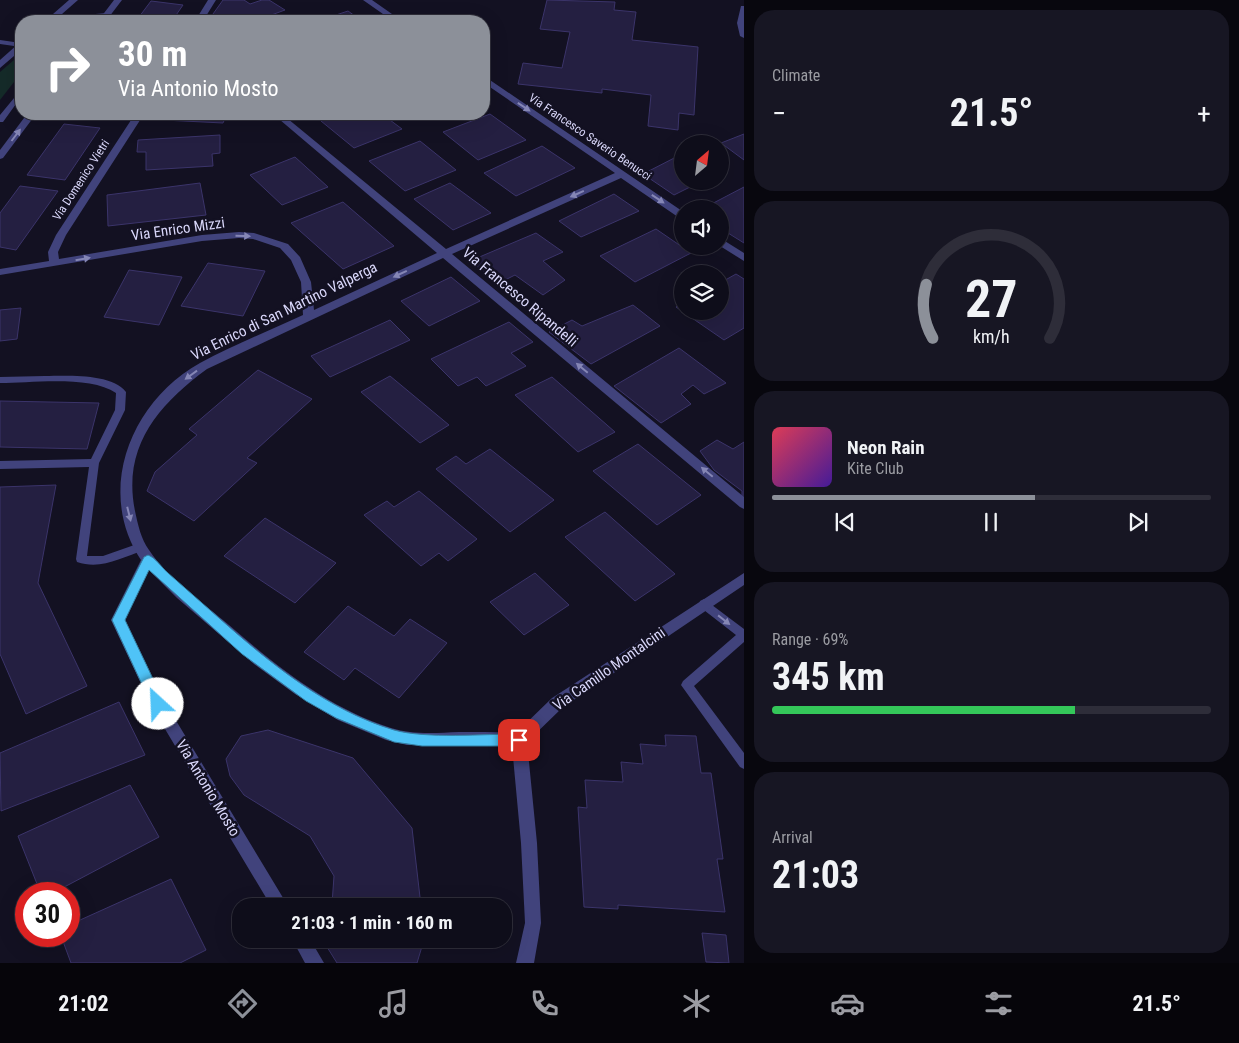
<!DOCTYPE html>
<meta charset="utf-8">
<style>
body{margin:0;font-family:"Roboto Condensed",sans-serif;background:#171623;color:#f1f3f6;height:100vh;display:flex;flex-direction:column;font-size:19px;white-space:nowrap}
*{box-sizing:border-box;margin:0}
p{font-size:16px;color:#9b9ca2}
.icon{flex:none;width:28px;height:28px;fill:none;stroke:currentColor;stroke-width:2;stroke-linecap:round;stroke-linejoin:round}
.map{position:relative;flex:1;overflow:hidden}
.details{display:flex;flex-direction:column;gap:10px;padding:10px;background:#08070e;width:495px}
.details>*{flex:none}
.top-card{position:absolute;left:15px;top:15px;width:475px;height:105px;border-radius:20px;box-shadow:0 5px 20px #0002,0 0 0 1px #2e2d39;background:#8c9099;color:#fff;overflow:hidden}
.needle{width:32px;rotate:28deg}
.tools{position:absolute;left:674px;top:135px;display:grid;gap:10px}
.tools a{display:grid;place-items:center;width:55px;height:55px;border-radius:50%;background:#0e0d1a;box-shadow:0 5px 20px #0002,0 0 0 1px #2e2d39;font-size:25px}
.speed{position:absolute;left:15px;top:882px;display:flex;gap:10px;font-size:25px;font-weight:700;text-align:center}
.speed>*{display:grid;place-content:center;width:65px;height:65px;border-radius:50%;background:#0e0d1a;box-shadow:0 5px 20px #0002,0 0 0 1px #2e2d39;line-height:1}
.speed .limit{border:8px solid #d22;background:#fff;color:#111}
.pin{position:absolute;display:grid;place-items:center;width:42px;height:42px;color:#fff;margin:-21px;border-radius:10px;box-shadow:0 2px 8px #0006}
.me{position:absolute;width:55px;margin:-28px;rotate:335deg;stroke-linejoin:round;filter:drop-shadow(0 0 4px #0008)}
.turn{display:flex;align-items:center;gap:18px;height:105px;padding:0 20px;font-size:22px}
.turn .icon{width:65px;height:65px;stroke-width:2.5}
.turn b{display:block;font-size:35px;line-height:42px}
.big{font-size:38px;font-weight:700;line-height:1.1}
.details .widget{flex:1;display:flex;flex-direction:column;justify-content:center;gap:8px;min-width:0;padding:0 18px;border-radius:20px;background:#171623}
.details .dial{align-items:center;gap:0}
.dial svg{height:130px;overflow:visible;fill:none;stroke:#2e2d39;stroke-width:7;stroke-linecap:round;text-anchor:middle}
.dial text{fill:#f1f3f6;stroke:none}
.song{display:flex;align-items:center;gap:15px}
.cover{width:60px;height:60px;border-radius:8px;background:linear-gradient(135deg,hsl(350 70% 55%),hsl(260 70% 35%))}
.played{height:5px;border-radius:2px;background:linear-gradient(90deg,#8c9099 60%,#2e2d39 60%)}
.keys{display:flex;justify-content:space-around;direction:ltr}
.heat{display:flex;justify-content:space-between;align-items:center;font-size:28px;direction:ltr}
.charge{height:8px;border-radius:4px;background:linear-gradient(90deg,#34c759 69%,#2e2d39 0)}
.trip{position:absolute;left:232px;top:898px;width:280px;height:50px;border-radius:20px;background:#0e0d1a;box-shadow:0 5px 20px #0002,0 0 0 1px #2e2d39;font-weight:700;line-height:50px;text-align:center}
.tab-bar{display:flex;height:80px;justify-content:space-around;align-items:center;background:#06050a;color:#9b9ca2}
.tab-bar .icon{width:35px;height:35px}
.tab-bar .active{color:#8c9099}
.tab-bar b{font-size:22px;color:#f1f3f6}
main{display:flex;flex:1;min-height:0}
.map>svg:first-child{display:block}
.green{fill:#152b29}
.building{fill:#241f41;stroke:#3b346a}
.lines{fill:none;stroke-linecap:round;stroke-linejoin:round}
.service{fill:#41437c;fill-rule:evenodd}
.minor{fill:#41437c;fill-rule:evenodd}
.oneway{fill:#8586b5}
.route{fill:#4fc3f7;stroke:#337fa1}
.labels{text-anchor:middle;stroke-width:5;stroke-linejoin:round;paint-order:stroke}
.far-street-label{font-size:12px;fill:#d9d7fa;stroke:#131122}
.street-label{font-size:15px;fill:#d9d7fa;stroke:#131122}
</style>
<main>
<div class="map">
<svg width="744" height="963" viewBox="0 0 744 963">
<rect width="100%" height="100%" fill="#131122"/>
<path class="green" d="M21,54V73L0,100V72Z"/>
<path class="building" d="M223,0H244L250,4L262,0H269L285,10L255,21H208Z
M547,0L615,2L614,10L636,12L632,40L698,47L694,115L679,113L678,130L648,126L651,95L602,89V93L518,84L523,63L562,68L570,32L540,29Z
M151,1L183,5L172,21H136Z
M348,11L362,21H318Z
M148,114H227L223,123L144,119Z
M339,114H382L402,129L354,148L321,121Z
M490,114L526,140L478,160L443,132Z
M64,124L100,128L65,180L27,175Z
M744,134V160L721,143Z
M220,135V153L212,154L213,166L146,170V152H137L138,140Z
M420,141L456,170L405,191L369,161Z
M542,146L575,168L516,196L484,173Z
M682,154V181H702L674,195L643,174Z
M295,157L328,187L282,205L250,175Z
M200,183L206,215L108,226L107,195Z
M450,183L491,213L453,230L414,199Z
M20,186L58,191L16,250L0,247V213Z
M744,187V243L720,228V209H702Z
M614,194L639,211L581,237L559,221Z
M343,202L394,246L343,269L291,223Z
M656,229L691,253L635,282L600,256Z
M536,233L563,252L543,261L565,280L543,295L515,275L499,283L470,261Z
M208,263L265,271L243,316L181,306Z
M129,270L182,277L159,325L104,317Z
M736,274L744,279V328L724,340L676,307L682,303V311H720V283Z
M451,277L480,301L429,326L401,301Z
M633,305L660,326L591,364L549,332L572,320L582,326Z
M21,308L17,339L0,341V310Z
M390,320L410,340L330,377L311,356Z
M509,322L533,342L511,353L526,366L486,386L477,377L458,386L431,359Z
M679,348L726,383L704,394L693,385L681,394L691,404L661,423L614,386Z
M258,370L312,399L247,458L257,463L194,521L147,491L155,472L197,435L189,429Z
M390,376L449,425L420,443L361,392Z
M552,377L615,432L578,452L515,395Z
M0,401L99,403L87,449L0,447Z
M717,440L733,449L744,442V499L742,498V491L714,470L700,451Z
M638,444L701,495L657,525L593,471Z
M490,449L554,500L510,532L436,469L456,456L466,464Z
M56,485L38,583L87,686L26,714L0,654V487Z
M419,491L477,539L448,561L439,553L421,566L364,515L387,501L394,507Z
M605,512L675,574L635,601L565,537Z
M265,518L336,563L295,603L224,556Z
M535,573L569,605L524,635L490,602Z
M348,606L394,636L410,619L447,643L399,698L355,668L344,680L304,652Z
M119,702L145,755L1,811L0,753Z
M268,730L353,758L412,828L421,906H329L332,904L334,876L310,836L244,795L230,776L226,759L241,736Z
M665,735L696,736L701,773H711L723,859H717L725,912L618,905V909L584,907L578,807L587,808L585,780L623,782L621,762L643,764L640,744L666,746Z
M130,785L159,837L51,894H41L18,836Z
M171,879L206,950L180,963H71L61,936H69V925Z
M702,933L726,935L729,963L706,962Z
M322,939H423V943L417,963H337Z"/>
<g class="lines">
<path class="service" d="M107,13L110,15L109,16L74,21L84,15Z
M0,40L21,43V47L0,44Z
M21,91V97L3,122H0V115L19,92Z
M45,376C67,376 111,373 126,392L125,410L99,463L87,556H103L140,543L144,544L145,547L144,550C121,558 101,570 77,562L76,559L89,467L0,469V461L91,459L115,410L116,393C90,375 31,383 0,383V377Z
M704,599L744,629V642L694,686L744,753V769L740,767L681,685L683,681L736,635L700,607L699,604L700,601Z"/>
<path class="minor" d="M69,0H78L54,21H45Z
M114,0H122L106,21H98Z
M208,0H216L203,21H195Z
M363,0H372L402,21H393Z
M741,6H744V38L740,36L737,23Z
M18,44H21V50L0,68V60Z
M484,76L682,211V218L678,217L621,178L452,254L744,497V509L740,507L443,258L207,369C158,405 122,447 135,511C138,525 141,539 149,550C169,580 202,602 229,625C277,667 330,709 391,728C413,735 436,733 459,732C478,732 497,732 516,733L552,698L566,689L744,573V585L562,708L527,742L537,843L541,923L534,963H516L525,923L521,843L512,746L407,745L386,740L338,720L295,694L254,664L177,598L149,570L125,620L163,699L288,906H271L153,709L111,620L141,560C95,491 131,401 200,363C233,345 269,331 303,315L301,282L291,260L280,248L253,239L239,238L202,241L0,275V269L49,261L48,252L56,235L135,114H144L66,235L58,252L59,259L202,235L239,232L254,233L288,244L300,257L311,282L314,310L437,253L273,114H282L446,249L615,173L484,83Z
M27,114H36L3,158L0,159V150Z
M720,238L744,253V261L720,246Z
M292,939H310L324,963H305Z"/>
</g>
<defs><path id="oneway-solid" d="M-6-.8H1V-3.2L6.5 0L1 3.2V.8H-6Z" transform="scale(1.25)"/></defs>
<g class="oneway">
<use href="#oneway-solid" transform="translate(524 107) rotate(34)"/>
<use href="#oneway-solid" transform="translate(16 135) rotate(-53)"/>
<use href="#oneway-solid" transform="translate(577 194) rotate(156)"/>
<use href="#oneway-solid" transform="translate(658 199) rotate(34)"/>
<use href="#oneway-solid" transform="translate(243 236) rotate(2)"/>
<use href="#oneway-solid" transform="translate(83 259) rotate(-10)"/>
<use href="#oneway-solid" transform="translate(400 274) rotate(155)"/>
<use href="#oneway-solid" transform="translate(582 368) rotate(-140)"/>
<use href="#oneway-solid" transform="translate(191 375) rotate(144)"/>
<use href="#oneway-solid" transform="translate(707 472) rotate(-140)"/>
<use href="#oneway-solid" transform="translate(129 514) rotate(76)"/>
<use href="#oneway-solid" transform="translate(724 620) rotate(38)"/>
</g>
<path class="route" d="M148,555C156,558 161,567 168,573C185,588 202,603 219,618C270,663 327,710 394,730C426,739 484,734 519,734L524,736L526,740L524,744L519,746H422L394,742L336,718L306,701L242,654L149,570L125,620L165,704L163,708L158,710L153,708L112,620L144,557Z"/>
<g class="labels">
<g class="far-street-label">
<text transform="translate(590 137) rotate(34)" y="4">Via Francesco Saverio Benucci</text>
<text transform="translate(81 180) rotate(-57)" y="4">Via Domenico Vietri</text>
</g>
<g class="street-label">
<text transform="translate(178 229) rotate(-8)" y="5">Via Enrico Mizzi</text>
<text transform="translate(520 297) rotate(40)" y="5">Via Francesco Ripandelli</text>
<text transform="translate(284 311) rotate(-26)" y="5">Via Enrico di San Martino Valperga</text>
<text transform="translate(609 669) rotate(-35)" y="5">Via Camillo Montalcini</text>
<text transform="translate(208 788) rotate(59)" y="5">Via Antonio Mosto</text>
</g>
</g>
</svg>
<div class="tools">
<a><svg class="needle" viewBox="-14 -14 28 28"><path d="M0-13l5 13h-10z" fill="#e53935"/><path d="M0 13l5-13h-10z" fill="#9b9ca2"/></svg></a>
<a><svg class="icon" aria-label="sound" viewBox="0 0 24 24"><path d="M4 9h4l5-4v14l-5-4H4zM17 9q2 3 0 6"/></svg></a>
<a><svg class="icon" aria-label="layers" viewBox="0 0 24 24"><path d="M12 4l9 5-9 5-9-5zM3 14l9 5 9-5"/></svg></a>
</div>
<div class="speed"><div class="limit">30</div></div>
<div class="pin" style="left:519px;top:740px;background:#d93025"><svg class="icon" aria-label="arrive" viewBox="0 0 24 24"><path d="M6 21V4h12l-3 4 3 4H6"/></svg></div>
<svg class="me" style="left:158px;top:704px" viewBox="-20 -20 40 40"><circle r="19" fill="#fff"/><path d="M0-13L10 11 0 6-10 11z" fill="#4fc3f7"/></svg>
<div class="trip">21:03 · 1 min · 160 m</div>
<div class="top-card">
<div class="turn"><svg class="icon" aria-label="right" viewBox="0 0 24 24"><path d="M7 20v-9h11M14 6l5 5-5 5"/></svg><div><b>30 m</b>Via Antonio Mosto</div></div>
</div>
</div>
<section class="details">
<div class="widget"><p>Climate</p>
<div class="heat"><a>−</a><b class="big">21.5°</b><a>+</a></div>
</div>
<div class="widget dial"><svg viewBox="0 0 100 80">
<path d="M14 69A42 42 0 1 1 86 69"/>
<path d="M14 69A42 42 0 0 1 10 36" stroke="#8c9099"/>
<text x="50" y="56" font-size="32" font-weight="700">27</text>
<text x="50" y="72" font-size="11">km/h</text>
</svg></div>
<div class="widget">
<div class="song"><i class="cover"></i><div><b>Neon Rain</b><p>Kite Club</p></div></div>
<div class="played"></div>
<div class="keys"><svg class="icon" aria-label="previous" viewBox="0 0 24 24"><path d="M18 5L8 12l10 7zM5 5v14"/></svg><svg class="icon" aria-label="pause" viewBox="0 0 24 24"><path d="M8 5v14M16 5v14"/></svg><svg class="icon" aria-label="next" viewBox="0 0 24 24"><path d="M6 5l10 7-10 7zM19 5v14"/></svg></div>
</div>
<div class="widget"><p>Range · 69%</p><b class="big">345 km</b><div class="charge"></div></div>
<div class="widget"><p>Arrival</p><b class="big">21:03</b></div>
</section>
</main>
<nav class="tab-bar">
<b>21:02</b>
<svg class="icon active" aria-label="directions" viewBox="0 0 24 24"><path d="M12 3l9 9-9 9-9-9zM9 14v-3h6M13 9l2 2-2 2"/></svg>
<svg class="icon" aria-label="music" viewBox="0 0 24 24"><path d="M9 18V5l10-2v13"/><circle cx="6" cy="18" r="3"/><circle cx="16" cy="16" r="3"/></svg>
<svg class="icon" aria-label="phone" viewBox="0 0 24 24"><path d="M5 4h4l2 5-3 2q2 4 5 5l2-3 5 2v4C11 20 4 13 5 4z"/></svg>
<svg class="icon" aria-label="climate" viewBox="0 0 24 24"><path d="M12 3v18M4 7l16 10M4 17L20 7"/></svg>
<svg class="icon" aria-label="car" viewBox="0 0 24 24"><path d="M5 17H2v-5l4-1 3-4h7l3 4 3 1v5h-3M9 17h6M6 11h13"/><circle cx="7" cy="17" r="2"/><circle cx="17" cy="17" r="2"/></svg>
<svg class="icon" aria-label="filters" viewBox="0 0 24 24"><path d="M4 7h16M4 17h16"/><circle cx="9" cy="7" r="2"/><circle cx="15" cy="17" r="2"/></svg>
<b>21.5°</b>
</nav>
